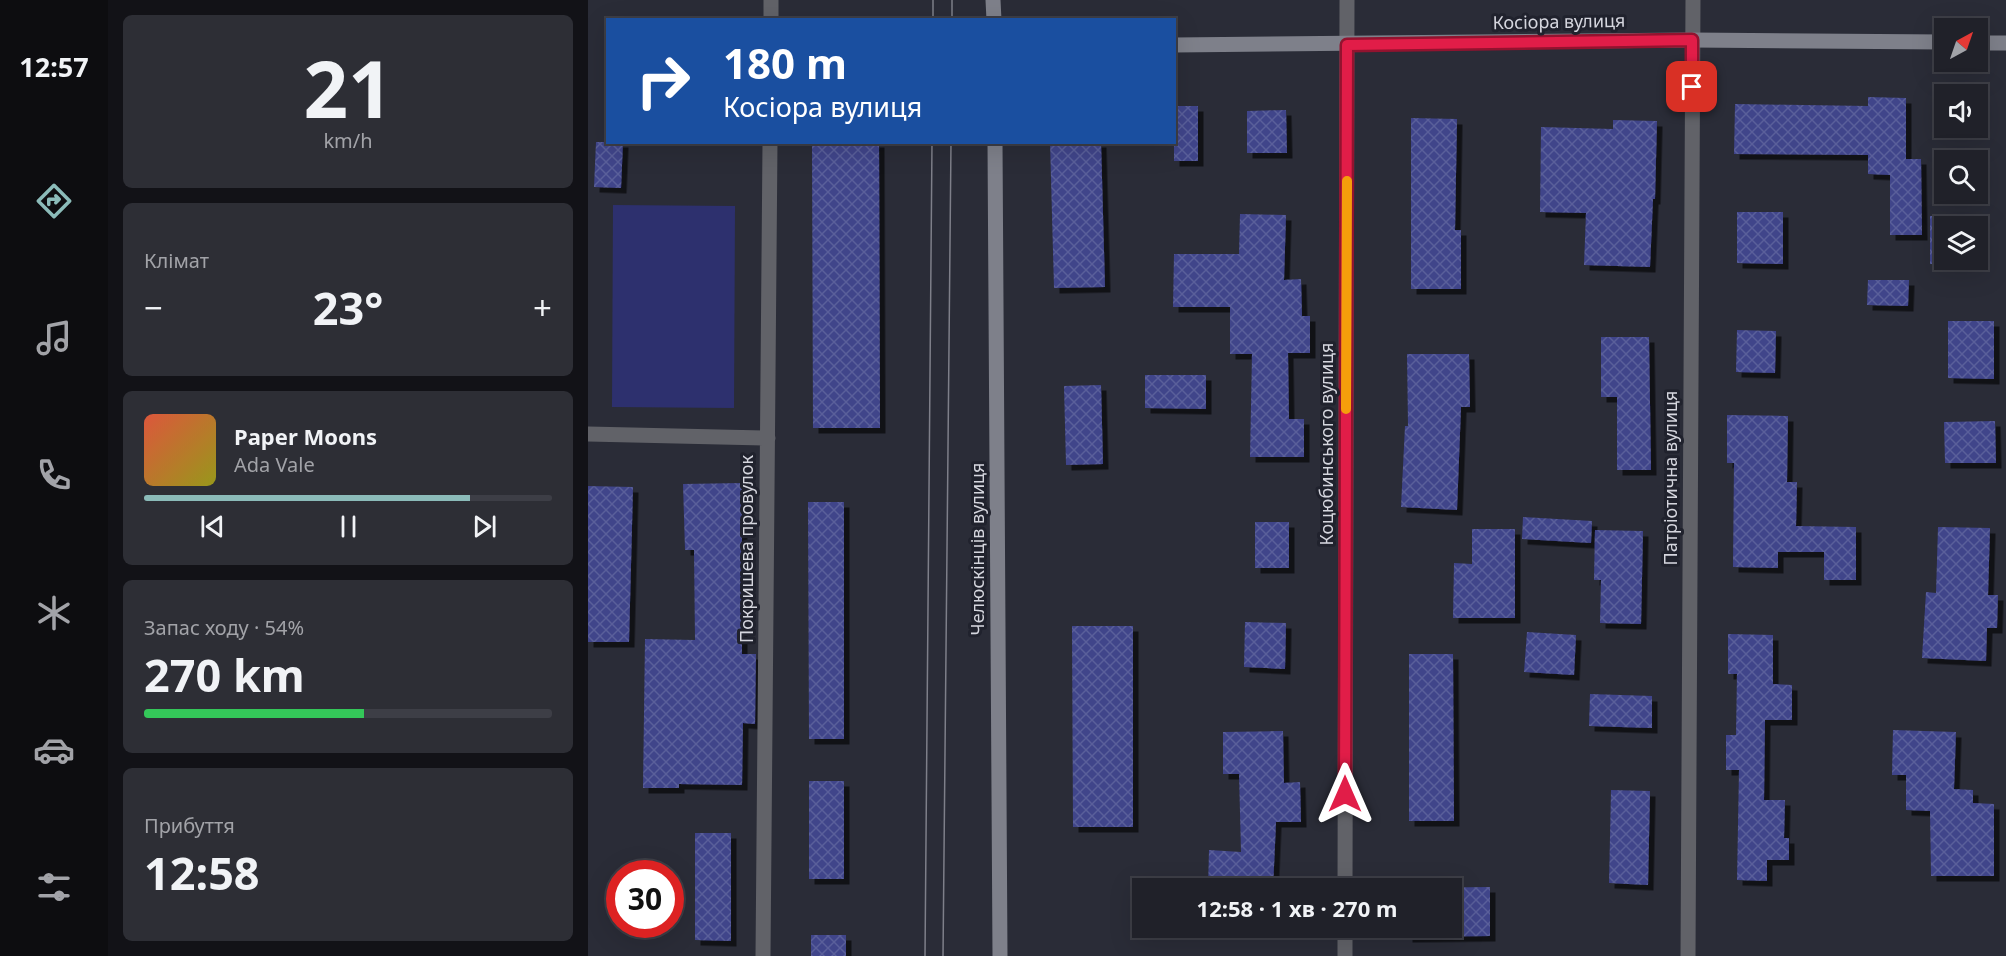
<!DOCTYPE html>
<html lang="uk">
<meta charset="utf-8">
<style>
body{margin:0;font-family:"Noto Sans",sans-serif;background:#2d2e35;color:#f1f3f6;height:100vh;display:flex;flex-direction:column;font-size:22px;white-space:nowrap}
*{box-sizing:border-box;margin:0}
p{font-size:20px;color:#a2a3a8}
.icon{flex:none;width:33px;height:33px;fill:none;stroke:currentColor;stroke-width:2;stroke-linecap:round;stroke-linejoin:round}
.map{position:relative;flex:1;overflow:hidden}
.details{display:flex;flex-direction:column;gap:15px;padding:15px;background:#121217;width:480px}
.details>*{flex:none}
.top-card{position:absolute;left:18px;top:18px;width:570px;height:126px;border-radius:0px;box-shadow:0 6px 24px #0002,0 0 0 2px #3d3e46;background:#1a4fa0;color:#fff;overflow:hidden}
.needle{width:39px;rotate:40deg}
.fabs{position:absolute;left:1346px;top:18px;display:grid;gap:12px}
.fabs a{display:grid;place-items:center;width:54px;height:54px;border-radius:0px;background:#202129;box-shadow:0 6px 24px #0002,0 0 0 2px #3d3e46;font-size:30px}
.speed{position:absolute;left:18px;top:860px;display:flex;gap:12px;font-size:30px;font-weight:700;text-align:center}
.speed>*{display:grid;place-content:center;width:78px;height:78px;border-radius:50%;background:#202129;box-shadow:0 6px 24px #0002,0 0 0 2px #3d3e46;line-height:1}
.speed .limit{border:9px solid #d22;background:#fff;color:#111}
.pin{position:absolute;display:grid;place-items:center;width:51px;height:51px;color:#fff;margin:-26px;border-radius:12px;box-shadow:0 3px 9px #0006}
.me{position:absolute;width:66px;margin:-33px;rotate:0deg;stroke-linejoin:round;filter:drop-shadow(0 0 4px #0008)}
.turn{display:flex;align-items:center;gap:21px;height:126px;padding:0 18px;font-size:27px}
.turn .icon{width:78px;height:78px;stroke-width:2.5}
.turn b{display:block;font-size:42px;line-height:51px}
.big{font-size:45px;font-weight:700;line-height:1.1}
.details .card{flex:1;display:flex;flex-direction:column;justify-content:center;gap:9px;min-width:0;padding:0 21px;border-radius:9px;background:#2d2e35}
.details .dial{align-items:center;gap:0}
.dial b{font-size:78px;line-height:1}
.song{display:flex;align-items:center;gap:18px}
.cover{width:72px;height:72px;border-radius:9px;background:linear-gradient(135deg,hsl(10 70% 55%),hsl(60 70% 35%))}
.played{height:6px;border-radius:3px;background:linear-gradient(90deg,#8bbbb9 80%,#3d3e46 80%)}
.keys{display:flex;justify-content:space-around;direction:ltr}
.heat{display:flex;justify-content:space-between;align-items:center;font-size:33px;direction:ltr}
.charge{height:9px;border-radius:4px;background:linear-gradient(90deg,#34c759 54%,#3d3e46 0)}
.trip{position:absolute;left:544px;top:878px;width:330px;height:60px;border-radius:0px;background:#202129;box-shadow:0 6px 24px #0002,0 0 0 2px #3d3e46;font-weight:700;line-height:60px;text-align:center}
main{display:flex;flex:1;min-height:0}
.tab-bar{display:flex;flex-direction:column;width:108px;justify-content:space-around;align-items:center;background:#0d0d10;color:#a2a3a8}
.tab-bar .icon{width:42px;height:42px}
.tab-bar .on{color:#8bbbb9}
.tab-bar b{font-size:27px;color:#f1f3f6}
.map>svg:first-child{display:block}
.green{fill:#2d306e}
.building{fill:url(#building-cross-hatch);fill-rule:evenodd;filter:url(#shadow)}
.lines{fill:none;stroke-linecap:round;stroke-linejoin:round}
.street{stroke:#616268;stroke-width:15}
.secondary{stroke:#7e808a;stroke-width:15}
.tram{stroke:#7e7f89;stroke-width:1.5}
.route-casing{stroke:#92132f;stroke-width:15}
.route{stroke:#e11d48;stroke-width:10}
.slow{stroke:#f59e0b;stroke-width:10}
.labels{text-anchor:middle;stroke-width:6;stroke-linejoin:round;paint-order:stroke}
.street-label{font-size:18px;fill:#d5d6de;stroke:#20222d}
</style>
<main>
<nav class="tab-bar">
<b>12:57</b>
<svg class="icon on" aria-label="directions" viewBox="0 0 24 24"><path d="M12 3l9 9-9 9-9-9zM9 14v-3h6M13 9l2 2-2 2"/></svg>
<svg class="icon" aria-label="music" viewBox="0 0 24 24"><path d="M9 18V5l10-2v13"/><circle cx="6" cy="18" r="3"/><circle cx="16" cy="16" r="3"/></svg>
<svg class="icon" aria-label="phone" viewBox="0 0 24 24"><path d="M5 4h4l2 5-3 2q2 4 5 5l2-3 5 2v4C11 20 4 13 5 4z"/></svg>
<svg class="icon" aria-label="climate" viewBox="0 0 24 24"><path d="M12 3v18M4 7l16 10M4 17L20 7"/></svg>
<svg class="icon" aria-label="car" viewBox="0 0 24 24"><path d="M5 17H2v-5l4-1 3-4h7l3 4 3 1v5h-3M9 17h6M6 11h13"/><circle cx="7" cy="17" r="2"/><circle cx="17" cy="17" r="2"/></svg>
<svg class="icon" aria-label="filters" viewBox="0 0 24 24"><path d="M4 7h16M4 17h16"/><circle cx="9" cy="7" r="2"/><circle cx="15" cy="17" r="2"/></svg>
</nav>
<section class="details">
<div class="card dial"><b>21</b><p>km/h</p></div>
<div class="card"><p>Клімат</p>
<div class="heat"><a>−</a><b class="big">23°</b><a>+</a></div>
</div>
<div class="card">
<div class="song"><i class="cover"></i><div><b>Paper Moons</b><p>Ada Vale</p></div></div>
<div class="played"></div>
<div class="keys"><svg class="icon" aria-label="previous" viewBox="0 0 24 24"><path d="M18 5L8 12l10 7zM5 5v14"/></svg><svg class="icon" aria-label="pause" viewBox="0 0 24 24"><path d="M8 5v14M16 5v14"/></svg><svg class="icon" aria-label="next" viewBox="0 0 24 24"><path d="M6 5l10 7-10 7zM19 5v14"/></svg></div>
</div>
<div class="card"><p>Запас ходу · 54%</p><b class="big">270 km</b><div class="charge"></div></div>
<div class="card"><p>Прибуття</p><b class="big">12:58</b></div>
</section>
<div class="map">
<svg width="1418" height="956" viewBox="0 0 1418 956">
<defs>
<pattern id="building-cross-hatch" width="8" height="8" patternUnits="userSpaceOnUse" patternTransform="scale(1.5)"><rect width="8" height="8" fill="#3f448a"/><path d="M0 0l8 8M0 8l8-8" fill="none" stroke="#5a5e9a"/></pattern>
<filter id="shadow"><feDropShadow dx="5.5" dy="5.5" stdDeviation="0" flood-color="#0009"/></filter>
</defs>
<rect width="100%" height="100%" fill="#2a2c37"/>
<path class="green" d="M25,205L147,206L146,408L24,407Z"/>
<path class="building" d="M1280,97L1318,98V159H1333L1334,235H1302V175L1280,174V155L1146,154L1147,104L1280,106Z
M586,106H610V161H586Z
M698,110L699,153H659V111Z
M823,118L869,119L867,230H873V289H823Z
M1025,120L1069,121L1067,199H1065L1062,267L996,265L998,213L952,212L953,127L1025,129Z
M8,142H35L33,188L6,187Z
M224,142H291L292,428H225Z
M462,142H513L517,287L466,288Z
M1149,212H1195V264L1149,263Z
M652,214L698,215L696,280L713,279L714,316H722V353H700L701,419H716V457H662L664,354H642V307H585L586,254H651Z
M1342,216H1394V265L1342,264ZM1356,226H1389V260H1356Z
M1280,280H1321L1320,306L1279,305Z
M1360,321H1406V379L1360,378Z
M1149,330L1188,331L1187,373L1148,372Z
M1013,337H1061L1063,470H1029V397H1013Z
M819,354H881L882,407H873L869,510L813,507L817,426H820Z
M557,375H618V409L557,408Z
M513,385L515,464L478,465L476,386Z
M1139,415L1200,416L1199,482H1209L1208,526L1268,527V580H1236V552H1190V568L1145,567L1146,463H1139Z
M1407,421L1408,463H1357L1356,422Z
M154,483V654H168L167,724L155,723L154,785L91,784V788H55L57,639L107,640L106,550H97L95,484Z
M0,486L45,487L41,642H0Z
M220,502H256V739H221Z
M935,517L1004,521L1003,543L934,539Z
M667,522H701V568H667Z
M1350,527L1402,528L1400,595H1410L1409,628H1399L1398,661L1334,658L1338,592L1348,593Z
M884,529H927V618H865L866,563L884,564Z
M1007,530L1055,531L1053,624L1012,623L1013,580H1006Z
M657,622L698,623L697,669L656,667Z
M484,626H545V827H485Z
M939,632L988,635L986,675L936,672Z
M1140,634L1185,635V684L1204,685V720H1177L1176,800H1197L1196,838H1201V860H1179V881L1149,880L1151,770H1138V735H1148L1149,674H1140Z
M821,654H865L866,821H821Z
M1002,694L1064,696V728L1001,726Z
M1305,730L1368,732L1366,789L1385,790V803L1406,804V876H1343L1342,811L1318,810V775H1304Z
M695,731L696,783L712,782L713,822H688L685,888H620L621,850L653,852L651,774H635V732Z
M221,781H256V879H221Z
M1023,790L1062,791L1060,885L1021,883Z
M107,833H143V941L107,940Z
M902,887V936L819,937V927H864V888H818Z
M223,935H258V956H223Z"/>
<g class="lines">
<path class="street" d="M183,20V0
M0,434L180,438
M757,888L759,0
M175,956L182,142
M757,956V927
M1100,956L1105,0"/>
<path class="secondary" d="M405,0L406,20
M1389,43H1418
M586,45L1104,40L1356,42
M407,142L412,956"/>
<path class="tram" d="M345,20V0
M364,20V0
M337,956L344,142
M355,956L363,142"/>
</g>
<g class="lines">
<defs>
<path id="route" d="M757,794L759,45L1104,40V87"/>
</defs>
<use href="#route" class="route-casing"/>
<use href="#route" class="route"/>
<path class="slow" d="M758,409L759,181"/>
</g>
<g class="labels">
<g class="street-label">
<text transform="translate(971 22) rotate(-1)" y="6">Косіора вулиця</text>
<text transform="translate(739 444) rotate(-90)" y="6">Коцюбинського вулиця</text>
<text transform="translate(1083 478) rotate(-90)" y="6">Патріотична вулиця</text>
<text transform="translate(159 549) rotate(-90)" y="6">Покришева провулок</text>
<text transform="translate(390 549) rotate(-90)" y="6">Челюскінців вулиця</text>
</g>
</g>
</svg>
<div class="fabs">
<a><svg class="needle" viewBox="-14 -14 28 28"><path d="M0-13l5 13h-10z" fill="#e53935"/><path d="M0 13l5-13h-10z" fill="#a2a3a8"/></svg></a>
<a><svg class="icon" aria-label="sound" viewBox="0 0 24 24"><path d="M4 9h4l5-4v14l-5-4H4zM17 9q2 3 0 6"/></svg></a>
<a><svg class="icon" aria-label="search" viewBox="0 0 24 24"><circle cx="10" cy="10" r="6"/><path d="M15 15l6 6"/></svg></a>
<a><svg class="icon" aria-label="layers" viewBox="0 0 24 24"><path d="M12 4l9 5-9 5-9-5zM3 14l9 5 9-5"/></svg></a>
</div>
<div class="speed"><div class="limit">30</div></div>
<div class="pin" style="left:1104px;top:87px;background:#d93025"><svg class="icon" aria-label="arrive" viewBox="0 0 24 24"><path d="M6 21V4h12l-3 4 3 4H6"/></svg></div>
<svg class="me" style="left:757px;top:794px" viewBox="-20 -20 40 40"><path d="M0-17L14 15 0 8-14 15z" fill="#e11d48" stroke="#fff" stroke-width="4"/></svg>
<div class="trip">12:58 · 1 хв · 270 m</div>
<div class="top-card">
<div class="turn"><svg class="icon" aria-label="right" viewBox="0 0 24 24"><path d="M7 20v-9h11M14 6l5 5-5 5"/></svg><div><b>180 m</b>Косіора вулиця</div></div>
</div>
</div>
</main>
